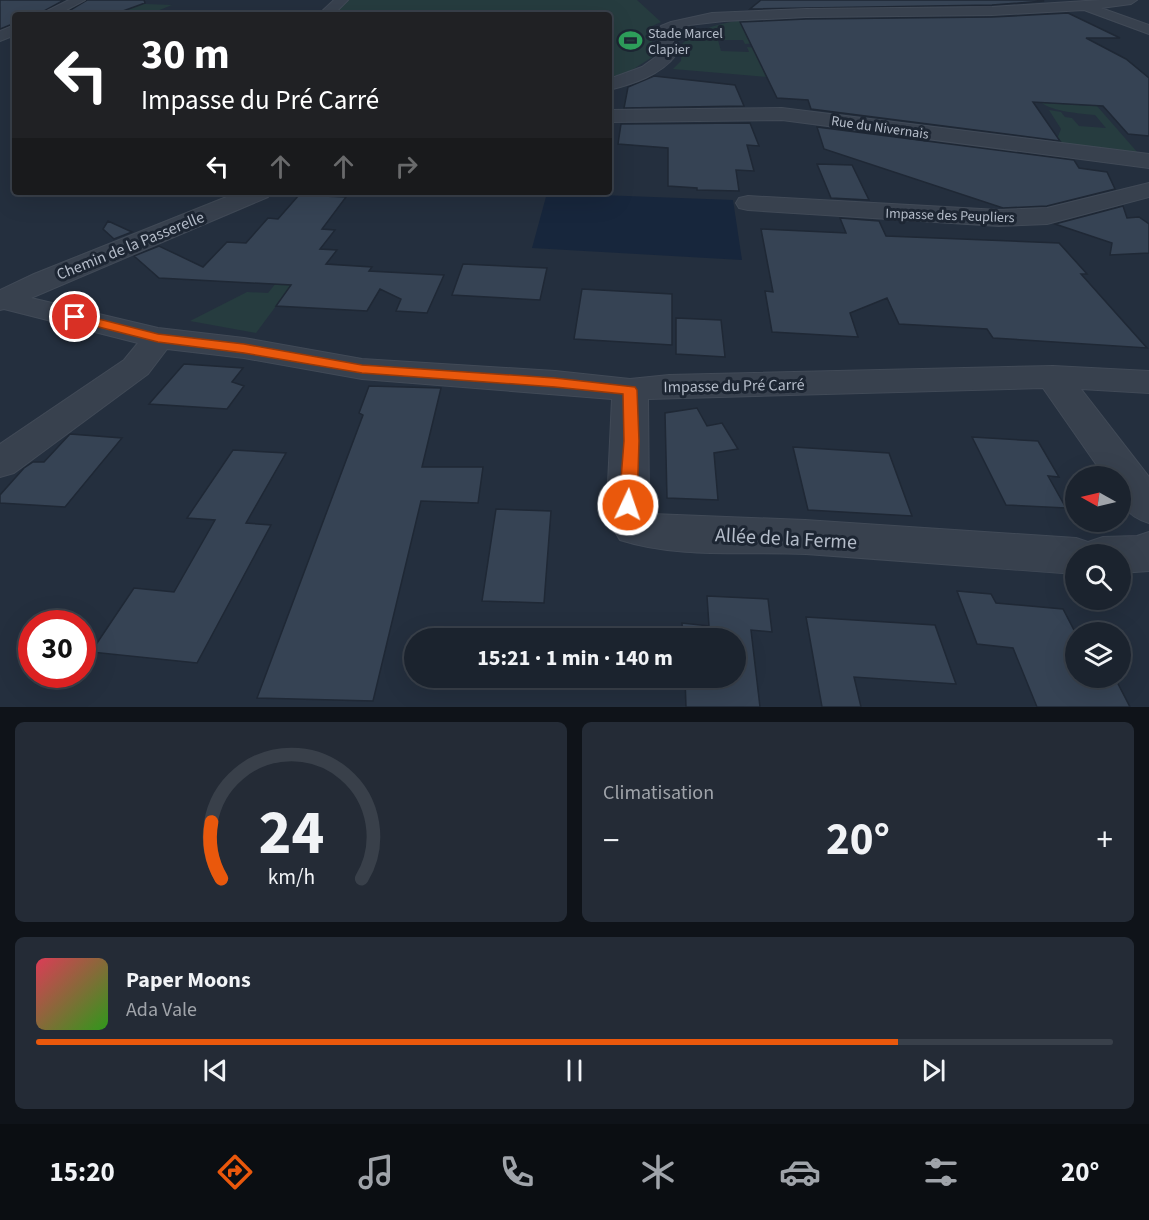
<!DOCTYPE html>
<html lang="fr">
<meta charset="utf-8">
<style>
body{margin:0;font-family:"Source Sans 3",sans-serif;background:#242b36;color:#f1f3f6;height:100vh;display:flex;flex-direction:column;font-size:22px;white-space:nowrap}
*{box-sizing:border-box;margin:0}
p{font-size:20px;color:#a0a4aa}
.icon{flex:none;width:33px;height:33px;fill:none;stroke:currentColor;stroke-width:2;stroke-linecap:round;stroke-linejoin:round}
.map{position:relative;height:707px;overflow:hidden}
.sheet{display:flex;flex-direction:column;gap:15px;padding:15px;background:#0f1319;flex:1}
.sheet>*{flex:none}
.guide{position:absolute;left:12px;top:12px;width:600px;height:183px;border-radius:6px;box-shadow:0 6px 24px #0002,0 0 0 2px #39404a;background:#202124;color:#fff;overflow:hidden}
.needle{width:39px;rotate:278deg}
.buttons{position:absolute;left:1065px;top:466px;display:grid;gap:12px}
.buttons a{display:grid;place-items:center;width:66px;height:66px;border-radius:50%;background:#1b232e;box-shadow:0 6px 24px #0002,0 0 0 2px #39404a;font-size:30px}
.speed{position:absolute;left:18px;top:610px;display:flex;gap:12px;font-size:30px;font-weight:700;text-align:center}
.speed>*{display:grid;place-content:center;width:78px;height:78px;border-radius:50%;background:#1b232e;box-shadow:0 6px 24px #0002,0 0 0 2px #39404a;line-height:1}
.speed .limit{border:9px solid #d22;background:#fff;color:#111}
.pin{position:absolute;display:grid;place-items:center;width:51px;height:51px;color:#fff;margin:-26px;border:3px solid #fff;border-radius:50%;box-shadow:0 2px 6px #0007}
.me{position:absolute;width:66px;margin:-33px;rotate:3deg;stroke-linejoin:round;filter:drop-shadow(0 0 4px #0008)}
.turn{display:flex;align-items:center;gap:21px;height:126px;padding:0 30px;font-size:27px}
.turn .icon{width:78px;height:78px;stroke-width:2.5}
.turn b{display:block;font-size:42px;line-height:51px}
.lanes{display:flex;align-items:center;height:57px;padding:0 30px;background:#0003;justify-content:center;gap:30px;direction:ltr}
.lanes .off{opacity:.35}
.big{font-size:45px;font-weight:700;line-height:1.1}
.sheet .card{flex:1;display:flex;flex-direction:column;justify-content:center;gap:9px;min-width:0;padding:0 21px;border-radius:9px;background:#242b36}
.sheet .dial{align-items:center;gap:0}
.dial svg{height:156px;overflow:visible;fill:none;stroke:#39404a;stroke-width:7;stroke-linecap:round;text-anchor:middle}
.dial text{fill:#f1f3f6;stroke:none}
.song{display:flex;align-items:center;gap:18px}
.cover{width:72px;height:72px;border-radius:9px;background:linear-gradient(135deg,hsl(350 70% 55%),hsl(110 70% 35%))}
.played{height:6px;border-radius:3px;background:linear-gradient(90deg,#ea580c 80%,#39404a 80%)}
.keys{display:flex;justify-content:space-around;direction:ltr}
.heat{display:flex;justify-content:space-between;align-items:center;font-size:33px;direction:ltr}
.sheet .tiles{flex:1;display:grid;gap:15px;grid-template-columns:1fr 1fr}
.card:last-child{grid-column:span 2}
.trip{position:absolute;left:404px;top:628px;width:342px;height:60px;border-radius:30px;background:#1b232e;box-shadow:0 6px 24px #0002,0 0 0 2px #39404a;font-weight:700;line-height:60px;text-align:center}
.menu{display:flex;height:96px;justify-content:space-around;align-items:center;background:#0b0e12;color:#a0a4aa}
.menu .icon{width:42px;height:42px}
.menu .on{color:#ea580c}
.menu b{font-size:27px;color:#f1f3f6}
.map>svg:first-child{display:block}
.green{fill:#263c3f}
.water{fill:#17263c}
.building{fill:#364354;stroke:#1f2835;stroke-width:1.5}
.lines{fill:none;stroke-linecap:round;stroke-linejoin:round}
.street-casing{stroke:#414a57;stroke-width:2}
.street{fill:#38414e;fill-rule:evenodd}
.route{fill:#ea580c;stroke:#983908;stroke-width:1.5}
.labels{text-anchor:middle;stroke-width:6;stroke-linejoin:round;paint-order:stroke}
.far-poi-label{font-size:14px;fill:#b4bcc9;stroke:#1d2633;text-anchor:start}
.far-street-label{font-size:14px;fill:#b4bcc9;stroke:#1d2633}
.street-label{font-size:16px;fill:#b4bcc9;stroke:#1d2633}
.near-street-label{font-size:20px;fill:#b4bcc9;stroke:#1d2633}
</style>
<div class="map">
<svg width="1149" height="707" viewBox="0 0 1149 707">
<rect width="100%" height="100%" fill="#242f3e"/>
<path class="green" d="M347,0H637L661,22L650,27L654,56L632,70L609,78V15H332Z
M87,2L172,5L147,15L61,13L80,4L78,3Z
M749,19L757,35V43L745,44L743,40H718L721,51L749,52L747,47L759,48L790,79L673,69L681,61L682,44C701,26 724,23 749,19Z
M1042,103L1097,106L1138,153L1062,145L1057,139L1061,129L1049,110L1061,112L1065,117L1072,118L1079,126L1106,128L1095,115C1082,114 1051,111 1042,103Z
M319,248L256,333L190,321L247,292L268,293L292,263Z"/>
<path class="water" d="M547,193L733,200L742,260L532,248Z"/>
<path class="building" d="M0,0H64L37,15H15V23L0,29Z
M87,0H144L145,3L112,15H62Z
M761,0H1041L1044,1L992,5L750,9Z
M1068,13L1120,38H1086L1126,59L1149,78V136L1128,134L1103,106L1033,102L1060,141L811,109L808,100L777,98L740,22L806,19L992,17Z
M654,76L735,85L744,106L624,108L628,87Z
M750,123L759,146L747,145L754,171L736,170L739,191L697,190V188L668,186V148L618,144L621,124Z
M817,127L1074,160L1079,168L1107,172L1115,189L1047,206L1003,208L824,149Z
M817,164L852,165L869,200L831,198Z
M299,195L346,197L322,229L335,230L320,249L337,250L326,264L372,267L369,271L444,275L427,313L396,311L401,299L380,289L367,311L276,306L291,285L159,278L134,256L159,246L203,267L227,242L246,243L268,218L278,219Z
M1123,206L1127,218L1139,217L1149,224V253L1110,255L1112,243L1055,224Z
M840,218L879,221L886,236L1059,243L1087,274H1081L1147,348L993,338L987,329L899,324L887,298L850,313L858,337L772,332L765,291L773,292L761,229L846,233Z
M108,221L132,232L114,239L103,229Z
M463,264L547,268L540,300L452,295Z
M582,289L672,294V345L574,339Z
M676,318L721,320L725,357L676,354Z
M184,364L243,368L232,382L244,386L227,409L149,404Z
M369,386L441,388L422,467H483L478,503L421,501L373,701L257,698L363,415L359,413Z
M697,408L707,426L722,423L738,449L714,453L718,500L667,498L665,413Z
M70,434L122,438L65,507L0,503V495L24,468L33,462H44Z
M972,437L1038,441L1059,477L1048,476L1066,508L1006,505Z
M793,447L889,453L912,516L808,510Z
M233,450L286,453L246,523L271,525L197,663L91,652L134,588L174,592L215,520L187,518Z
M496,509L551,511L544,603L482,601Z
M957,591L991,594L996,603L1063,609L1076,634V678H1115L1130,707H1037L1013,648L977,644Z
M707,596L768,599L772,632L751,630L760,707H686L685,678H735V639H683L682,623L709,626Z
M806,617L935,625L956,684L854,677L861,707H822Z"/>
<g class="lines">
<defs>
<path id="street" d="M69,0H85L57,15H39Z
M334,0H348L333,15H318Z
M1101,0H1137L1131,4L1101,8L1149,25V34L1084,10L992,15L806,17L724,21L689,25L671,32L676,55C661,75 633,84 609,90V79L642,67L660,54L657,32L661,26L671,22L712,13L806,9L992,7Z
M15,25V35L0,41V31Z
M782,108L1149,154V168L782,120L609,122V110Z
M1149,183V197L1047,224L999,226L748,210L739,208L736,203L739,198L748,196L999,210L1047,208Z
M239,192H272L268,197L31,298L158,328L244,338L362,359L555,371L630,379L669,375L1053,366L1149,371V393L1081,389L1149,477V523C1123,515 1120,502 1120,477H1105L1043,388L648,399L649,505L652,514L805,520L1076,538L1088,542L1103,537L1137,536L1149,532V571L1120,573V555H1076V574C986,568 896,560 806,554C745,551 679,559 620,540L613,528L607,505L612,399L362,379L244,358L167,349L148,374L14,473L0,477V444L124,360L138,343L4,309L0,310V290L34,274Z"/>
</defs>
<use href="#street" class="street-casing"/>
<use href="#street" class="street"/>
</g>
<path class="route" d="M75,313L158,334L244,344L362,365L555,378L635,387L637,390L639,441L637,505L634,510L628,512L622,510L619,505L624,441L623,394L555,387L362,373L244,353L158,342L71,320L69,317L71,314Z"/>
<defs>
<symbol id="stadium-bare" viewBox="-9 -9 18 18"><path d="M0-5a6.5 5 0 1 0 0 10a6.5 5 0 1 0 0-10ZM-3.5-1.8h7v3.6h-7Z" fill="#2e9e5b" stroke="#1d2633" stroke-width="2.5" paint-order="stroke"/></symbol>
</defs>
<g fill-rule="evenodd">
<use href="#stadium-bare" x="614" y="24" width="33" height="33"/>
</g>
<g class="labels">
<g class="far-poi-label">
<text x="648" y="38">Stade Marcel<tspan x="648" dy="16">Clapier</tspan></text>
</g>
<g class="far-street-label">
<text transform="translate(880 127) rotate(8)" y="5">Rue du Nivernais</text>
<text transform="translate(950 215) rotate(2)" y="5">Impasse des Peupliers</text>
</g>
<g class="street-label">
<text transform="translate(130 245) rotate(-22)" y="6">Chemin de la Passerelle</text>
<text transform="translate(734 385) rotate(-1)" y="6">Impasse du Pré Carré</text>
</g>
<g class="near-street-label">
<text transform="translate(786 538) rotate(3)" y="7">Allée de la Ferme</text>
</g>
</g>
</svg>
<div class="buttons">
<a><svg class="needle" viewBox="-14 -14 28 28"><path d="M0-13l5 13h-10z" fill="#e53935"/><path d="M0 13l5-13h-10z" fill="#a0a4aa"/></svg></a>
<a><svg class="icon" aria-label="search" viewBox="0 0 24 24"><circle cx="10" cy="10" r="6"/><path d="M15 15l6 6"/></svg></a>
<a><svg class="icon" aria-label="layers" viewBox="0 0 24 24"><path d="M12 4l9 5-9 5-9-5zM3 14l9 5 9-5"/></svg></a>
</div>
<div class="speed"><div class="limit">30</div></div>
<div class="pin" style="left:75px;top:317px;background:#d93025"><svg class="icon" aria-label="arrive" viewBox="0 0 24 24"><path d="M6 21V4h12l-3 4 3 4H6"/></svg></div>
<svg class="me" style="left:628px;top:505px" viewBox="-20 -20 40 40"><circle r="17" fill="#ea580c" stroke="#fff" stroke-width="3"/><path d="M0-11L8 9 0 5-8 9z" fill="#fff"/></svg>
<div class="trip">15:21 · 1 min · 140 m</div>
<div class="guide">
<div class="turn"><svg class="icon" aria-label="left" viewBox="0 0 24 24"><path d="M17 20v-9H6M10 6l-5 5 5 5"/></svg><div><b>30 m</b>Impasse du Pré Carré</div></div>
<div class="lanes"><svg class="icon" aria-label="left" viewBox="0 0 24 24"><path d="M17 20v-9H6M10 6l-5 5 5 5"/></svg><svg class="icon off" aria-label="ahead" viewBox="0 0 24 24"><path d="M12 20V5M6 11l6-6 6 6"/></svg><svg class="icon off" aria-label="ahead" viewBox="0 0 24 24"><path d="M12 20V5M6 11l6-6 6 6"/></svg><svg class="icon off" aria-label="right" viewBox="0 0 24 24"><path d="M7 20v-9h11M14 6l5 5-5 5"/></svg></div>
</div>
</div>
<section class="sheet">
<div class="tiles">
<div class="card dial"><svg viewBox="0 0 100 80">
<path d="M14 69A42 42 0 1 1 86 69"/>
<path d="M14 69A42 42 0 0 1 9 40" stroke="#ea580c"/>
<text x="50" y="56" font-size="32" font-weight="700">24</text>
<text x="50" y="72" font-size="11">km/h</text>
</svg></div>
<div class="card"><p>Climatisation</p>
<div class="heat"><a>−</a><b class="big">20°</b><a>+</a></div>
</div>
<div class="card">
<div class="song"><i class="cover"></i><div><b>Paper Moons</b><p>Ada Vale</p></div></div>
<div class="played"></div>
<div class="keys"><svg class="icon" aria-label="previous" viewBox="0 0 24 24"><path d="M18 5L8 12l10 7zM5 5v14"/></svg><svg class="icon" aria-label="pause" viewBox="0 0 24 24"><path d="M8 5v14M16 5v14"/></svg><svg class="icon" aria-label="next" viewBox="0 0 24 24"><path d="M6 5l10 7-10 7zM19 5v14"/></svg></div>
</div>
</div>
</section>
<nav class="menu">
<b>15:20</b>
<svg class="icon on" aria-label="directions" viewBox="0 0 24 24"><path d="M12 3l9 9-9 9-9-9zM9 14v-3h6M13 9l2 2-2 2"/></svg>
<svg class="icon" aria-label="music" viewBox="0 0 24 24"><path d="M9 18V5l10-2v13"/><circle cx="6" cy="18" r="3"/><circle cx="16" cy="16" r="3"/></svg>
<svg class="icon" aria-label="phone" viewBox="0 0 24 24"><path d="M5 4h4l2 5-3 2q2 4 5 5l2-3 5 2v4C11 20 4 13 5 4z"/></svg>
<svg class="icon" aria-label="climate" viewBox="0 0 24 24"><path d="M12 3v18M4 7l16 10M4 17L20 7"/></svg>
<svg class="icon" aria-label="car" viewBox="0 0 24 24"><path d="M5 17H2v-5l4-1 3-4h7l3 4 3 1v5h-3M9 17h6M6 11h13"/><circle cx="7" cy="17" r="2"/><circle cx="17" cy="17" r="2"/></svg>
<svg class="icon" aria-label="filters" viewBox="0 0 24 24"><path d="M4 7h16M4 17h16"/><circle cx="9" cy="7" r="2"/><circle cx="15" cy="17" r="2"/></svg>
<b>20°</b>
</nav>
